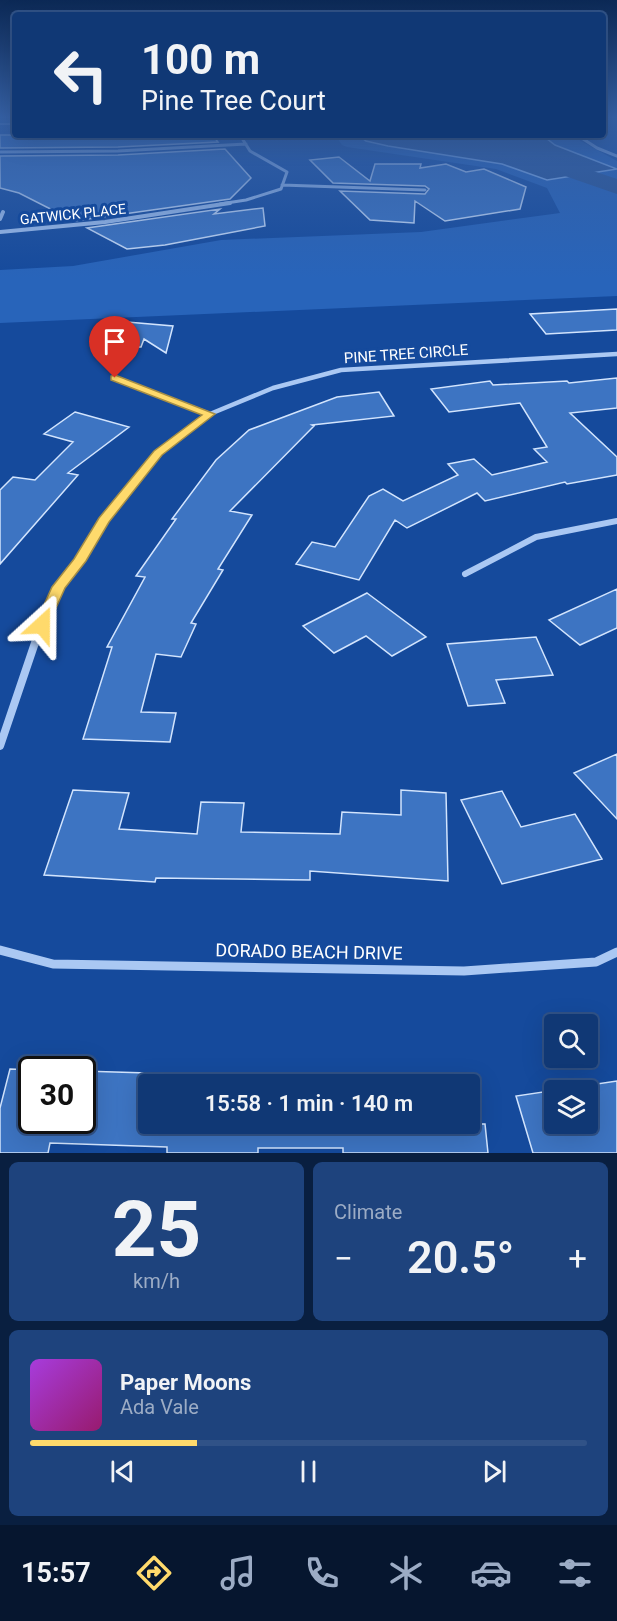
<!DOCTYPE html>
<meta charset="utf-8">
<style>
body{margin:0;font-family:Roboto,sans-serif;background:#1e437d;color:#f1f3f6;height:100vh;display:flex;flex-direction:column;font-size:22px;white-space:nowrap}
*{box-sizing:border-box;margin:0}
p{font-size:20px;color:#9cacc5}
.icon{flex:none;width:33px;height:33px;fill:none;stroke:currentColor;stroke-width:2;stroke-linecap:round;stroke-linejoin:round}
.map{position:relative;height:1153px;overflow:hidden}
.drawer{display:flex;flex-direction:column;gap:9px;padding:9px;background:#091f40;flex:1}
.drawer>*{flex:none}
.hud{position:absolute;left:12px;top:12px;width:594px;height:126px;border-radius:6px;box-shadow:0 6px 24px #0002,0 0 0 2px #305287;background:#103875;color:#f1f3f6;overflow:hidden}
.controls{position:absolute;left:544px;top:1014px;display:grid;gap:12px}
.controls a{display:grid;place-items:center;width:54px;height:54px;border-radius:6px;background:#103875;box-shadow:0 6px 24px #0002,0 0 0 2px #305287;font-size:30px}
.speed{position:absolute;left:18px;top:1056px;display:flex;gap:12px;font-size:30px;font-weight:700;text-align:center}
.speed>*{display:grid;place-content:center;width:78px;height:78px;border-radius:50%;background:#103875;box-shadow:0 6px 24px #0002,0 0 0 2px #305287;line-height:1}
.speed .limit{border:3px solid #111;border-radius:9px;background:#fff;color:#111}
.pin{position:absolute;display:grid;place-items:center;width:51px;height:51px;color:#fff;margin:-62px -26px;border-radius:50% 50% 50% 0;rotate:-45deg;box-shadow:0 0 6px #0007}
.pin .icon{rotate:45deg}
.me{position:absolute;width:66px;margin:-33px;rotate:24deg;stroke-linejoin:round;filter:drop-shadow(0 0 4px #0008)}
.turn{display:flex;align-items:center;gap:21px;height:126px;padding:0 30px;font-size:27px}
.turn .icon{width:78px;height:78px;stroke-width:2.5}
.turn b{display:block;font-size:42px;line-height:51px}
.big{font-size:45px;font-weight:600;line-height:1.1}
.drawer .tile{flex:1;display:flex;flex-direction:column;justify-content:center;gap:9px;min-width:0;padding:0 21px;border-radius:9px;background:#1e437d}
.drawer .dial{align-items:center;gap:0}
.dial b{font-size:78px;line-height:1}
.song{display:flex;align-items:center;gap:18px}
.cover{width:72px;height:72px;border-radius:9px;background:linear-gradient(135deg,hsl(280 70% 55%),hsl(320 70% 35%))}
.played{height:6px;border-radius:3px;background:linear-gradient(90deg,#ffda6c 30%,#305287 30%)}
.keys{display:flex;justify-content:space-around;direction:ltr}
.heat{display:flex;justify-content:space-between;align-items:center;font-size:33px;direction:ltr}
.drawer .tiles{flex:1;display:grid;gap:9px;grid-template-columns:1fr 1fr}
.tile:last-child{grid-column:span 2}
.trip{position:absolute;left:138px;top:1074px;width:342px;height:60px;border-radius:6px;background:#103875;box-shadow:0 6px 24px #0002,0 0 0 2px #305287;font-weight:600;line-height:60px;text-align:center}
.dock{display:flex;height:96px;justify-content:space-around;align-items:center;background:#06162f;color:#9cacc5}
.dock .icon{width:42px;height:42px}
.dock .current{color:#ffda6c}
.dock b{font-size:27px;color:#f1f3f6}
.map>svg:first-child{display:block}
.green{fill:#2864ba}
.water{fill:#2c538f;stroke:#9dc3f6;stroke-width:1.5}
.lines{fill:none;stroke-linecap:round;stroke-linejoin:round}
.river{fill:#2c538f;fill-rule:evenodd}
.building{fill:#3d74c2;stroke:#d2e4fd;stroke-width:1.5;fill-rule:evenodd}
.minor-far5{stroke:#aac8f3;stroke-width:3}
.minor-far4{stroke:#aac8f3;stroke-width:4}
.minor-far3{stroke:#aac8f3;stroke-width:4.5}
.minor-far2{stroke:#aac8f3;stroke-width:6}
.minor-far1{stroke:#aac8f3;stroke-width:8}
.minor{stroke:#aac8f3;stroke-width:9}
.tertiary{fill:#aac8f3;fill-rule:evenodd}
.route{fill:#ffda6c;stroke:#a68e46;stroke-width:1.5}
.labels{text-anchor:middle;stroke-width:6;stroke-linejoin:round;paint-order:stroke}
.far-street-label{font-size:14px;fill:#fff;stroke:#154a9c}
.street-label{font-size:15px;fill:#fff;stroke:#154a9c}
.near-street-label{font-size:18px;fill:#fff;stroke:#154a9c}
</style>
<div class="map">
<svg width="617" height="1153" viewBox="0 0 617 1153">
<rect width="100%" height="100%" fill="#154a9c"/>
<path class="green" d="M335,135H570L617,161V296L0,323V270L73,266L221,240L421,232L560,213L547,188L496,169L347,147L342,145Z"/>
<path class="water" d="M358,135H542L555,145L617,169L547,180L502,164L388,146L366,141Z"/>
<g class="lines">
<path class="river" d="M455,135H486L617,179V194L458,139Z"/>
</g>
<path class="building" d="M0,135H212L218,142L118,147L0,148Z
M225,149L251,178L230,199L74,221L19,193L0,188V156L118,155Z
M339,157L370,181L375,164H421L420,168L446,164L466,172L484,169L526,187L520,209L445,221L415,201L414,223L370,220L340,191L425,194L429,189L425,186L333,183L310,160Z
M263,208L265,226L165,245L127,249L87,228L220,209L214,214Z
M617,309V330L546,334L530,314Z
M127,322L173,326L166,353L144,339L141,347H118L125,327L123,326Z
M617,378V408L570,413L617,457V475L567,484L565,482L485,501L477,493L407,528L395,520L359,580L296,564L312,542L335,547L369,496L383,489L403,501L458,475L448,464L474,459L492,475L547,462L534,449L547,447L520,403L449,412L431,389L490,381L493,385L567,381L569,383Z
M379,392L394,416L312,425L314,426L230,511L252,515L218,569L223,570L191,623L196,624L181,657L156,654L141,712L176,713L170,742L83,739L112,647H107L145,577L136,576L176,519H172L216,460L249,430L337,397Z
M75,412L129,427L68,473L78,475L0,564V490L13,477L35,480L73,442L44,434Z
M617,589V628L580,645L549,620Z
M367,593L426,637L392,656L366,636L334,653L303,626Z
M536,637L553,675L496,680L505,703L468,706L447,644Z
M617,754V819L574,773Z
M73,790L129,793L119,829L197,834L201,802L244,803L241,832L340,834L342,812L401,815V790L446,793L448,881L310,871V880L156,878L155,882L44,875Z
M502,791L521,827L575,814L602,859L502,884L461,800Z
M10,1069L32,1070V1120H82V1071L147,1073L146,1077H311V1084H148V1124H485L488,1153H343V1148H258V1153H167V1147L50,1143L48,1153H0V1108Z
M617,1081V1153H533L516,1096ZM555,1090H588V1124H555Z"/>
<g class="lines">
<path class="minor-far5" d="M577,135L597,148L617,156
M0,152L118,151L246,144
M282,185L425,190
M220,204L246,200L281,189L287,172L250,151L240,135"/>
<path class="minor-far4" d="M0,219L3,212
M0,232L105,222L230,203"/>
<path class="minor-far3" d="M115,378L210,414
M158,454L210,414L273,388L341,370L617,354"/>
<path class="minor-far2" d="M465,574L536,537L617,521
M38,633L59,587L80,560L104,520L159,452"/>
<path class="minor-far1" d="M0,746L39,631"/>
<path class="minor" d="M0,950L53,964L464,971L596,962L617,952"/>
<path class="tertiary" d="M0,123H15V125H0Z"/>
</g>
<linearGradient id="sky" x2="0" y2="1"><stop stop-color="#0c2956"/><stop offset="0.42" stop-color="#3560a4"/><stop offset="1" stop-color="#3560a4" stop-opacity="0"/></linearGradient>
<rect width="617" height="279" fill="url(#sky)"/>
<path class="route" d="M115,375L215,414L162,455L109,522L86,561L65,588L47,628H37L35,625L52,587L74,559L99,518L154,451L202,415L111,380V376Z"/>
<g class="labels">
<g class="far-street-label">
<text transform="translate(73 214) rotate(-6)" y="5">GATWICK PLACE</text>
</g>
<g class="street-label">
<text transform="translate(406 354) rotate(-4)" y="5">PINE TREE CIRCLE</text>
</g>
<g class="near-street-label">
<text transform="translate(309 952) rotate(1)" y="6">DORADO BEACH DRIVE</text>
</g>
</g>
</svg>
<div class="controls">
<a><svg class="icon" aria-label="search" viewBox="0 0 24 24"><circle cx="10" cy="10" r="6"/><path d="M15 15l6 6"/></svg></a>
<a><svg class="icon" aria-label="layers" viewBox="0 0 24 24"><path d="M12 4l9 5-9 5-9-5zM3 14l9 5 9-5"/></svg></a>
</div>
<div class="speed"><div class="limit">30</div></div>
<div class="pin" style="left:115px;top:378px;background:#d93025"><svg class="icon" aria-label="arrive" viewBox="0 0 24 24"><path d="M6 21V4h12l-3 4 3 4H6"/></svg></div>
<svg class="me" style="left:42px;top:625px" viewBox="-20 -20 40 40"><path d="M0-17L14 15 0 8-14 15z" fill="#ffda6c" stroke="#fff" stroke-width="4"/></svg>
<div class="trip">15:58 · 1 min · 140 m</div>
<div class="hud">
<div class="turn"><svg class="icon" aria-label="left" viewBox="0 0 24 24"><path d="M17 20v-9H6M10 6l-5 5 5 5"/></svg><div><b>100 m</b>Pine Tree Court</div></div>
</div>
</div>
<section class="drawer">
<div class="tiles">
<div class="tile dial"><b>25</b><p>km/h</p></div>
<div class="tile"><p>Climate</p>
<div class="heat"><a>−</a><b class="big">20.5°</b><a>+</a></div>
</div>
<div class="tile">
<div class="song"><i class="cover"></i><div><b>Paper Moons</b><p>Ada Vale</p></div></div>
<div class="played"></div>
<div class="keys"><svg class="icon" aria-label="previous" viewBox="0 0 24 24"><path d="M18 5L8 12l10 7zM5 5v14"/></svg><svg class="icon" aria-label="pause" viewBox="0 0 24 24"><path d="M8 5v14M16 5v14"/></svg><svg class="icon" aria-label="next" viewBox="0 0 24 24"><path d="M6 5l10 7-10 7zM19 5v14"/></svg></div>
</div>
</div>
</section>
<nav class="dock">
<b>15:57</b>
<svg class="icon current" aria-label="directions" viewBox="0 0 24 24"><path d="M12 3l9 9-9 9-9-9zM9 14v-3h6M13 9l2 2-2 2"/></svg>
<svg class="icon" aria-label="music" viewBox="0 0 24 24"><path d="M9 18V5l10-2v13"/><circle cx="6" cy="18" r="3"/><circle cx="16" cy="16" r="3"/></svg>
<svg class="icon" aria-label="phone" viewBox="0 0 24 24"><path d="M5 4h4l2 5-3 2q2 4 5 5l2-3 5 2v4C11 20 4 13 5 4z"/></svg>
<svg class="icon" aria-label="climate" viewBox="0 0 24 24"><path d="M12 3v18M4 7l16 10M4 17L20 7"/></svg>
<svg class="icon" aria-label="car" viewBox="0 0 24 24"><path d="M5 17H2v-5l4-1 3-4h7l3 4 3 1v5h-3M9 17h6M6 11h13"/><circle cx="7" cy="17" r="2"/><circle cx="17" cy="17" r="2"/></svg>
<svg class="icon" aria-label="filters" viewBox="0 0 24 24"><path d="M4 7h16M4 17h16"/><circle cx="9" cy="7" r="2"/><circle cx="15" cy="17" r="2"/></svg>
</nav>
